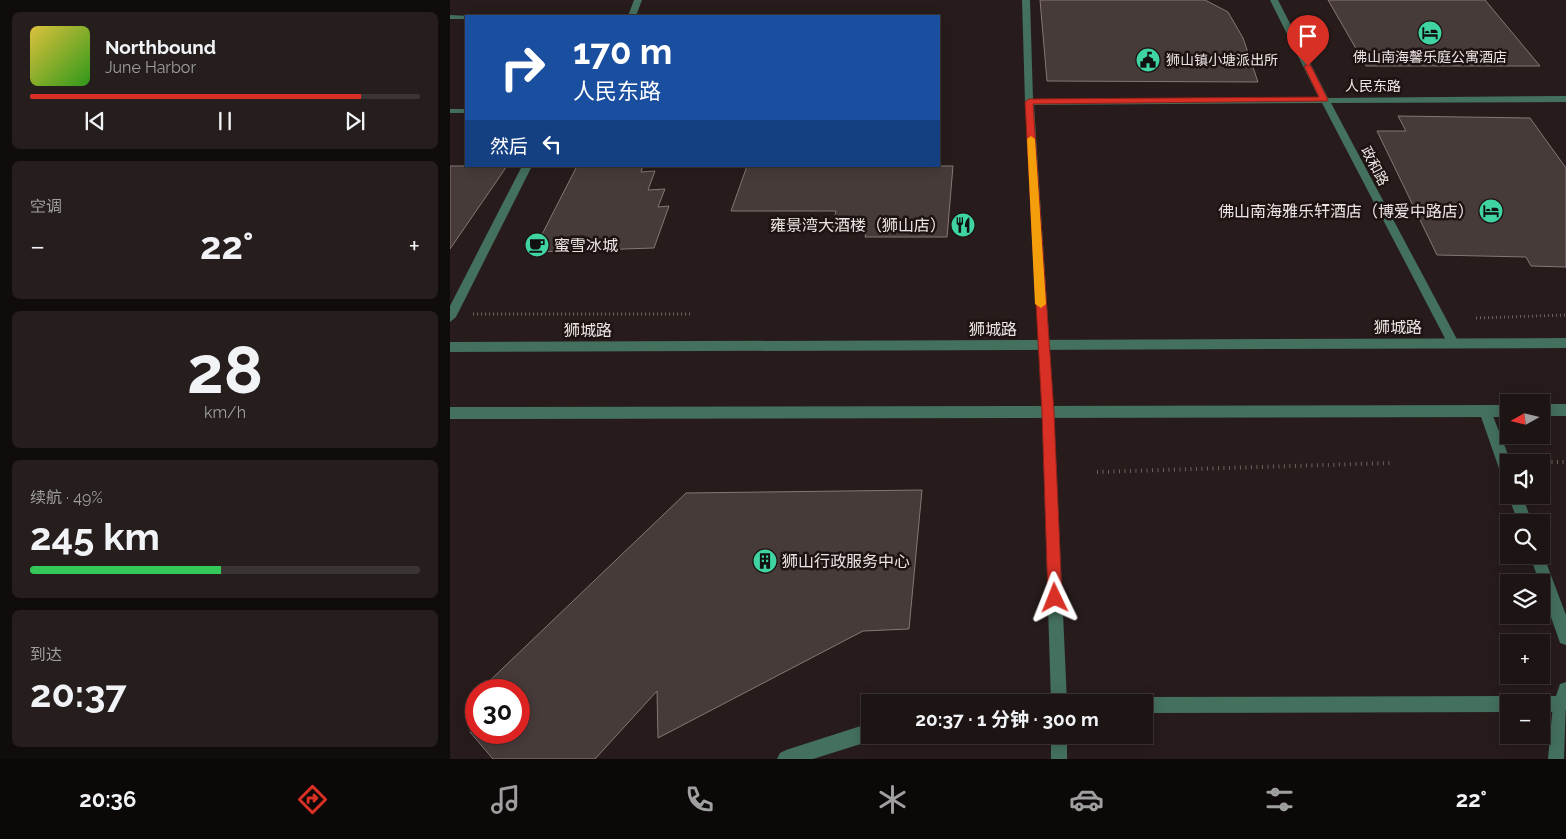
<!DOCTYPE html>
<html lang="zh">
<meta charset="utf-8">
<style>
body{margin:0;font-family:Raleway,"Noto Sans SC",sans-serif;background:#251e1d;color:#f1f3f6;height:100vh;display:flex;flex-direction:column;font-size:19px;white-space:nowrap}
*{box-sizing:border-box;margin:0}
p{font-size:16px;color:#a09fa0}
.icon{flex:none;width:28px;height:28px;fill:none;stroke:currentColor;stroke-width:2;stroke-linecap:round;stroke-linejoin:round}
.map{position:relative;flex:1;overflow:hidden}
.drawer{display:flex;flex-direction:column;gap:12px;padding:12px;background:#100c0b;width:450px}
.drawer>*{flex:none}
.banner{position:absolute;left:15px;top:15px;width:475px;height:152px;border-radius:0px;box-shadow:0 2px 12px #0003,0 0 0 1px #3b3434;background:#1a4fa0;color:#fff;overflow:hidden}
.needle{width:32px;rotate:262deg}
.controls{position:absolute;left:1050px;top:394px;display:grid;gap:10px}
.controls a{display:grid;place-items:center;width:50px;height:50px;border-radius:0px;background:#1d1514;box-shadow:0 2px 12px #0003,0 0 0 1px #3b3434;font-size:25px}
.speed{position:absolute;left:15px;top:679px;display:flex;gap:10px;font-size:25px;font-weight:700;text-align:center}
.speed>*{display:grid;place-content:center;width:65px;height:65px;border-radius:50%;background:#1d1514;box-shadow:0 2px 12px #0003,0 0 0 1px #3b3434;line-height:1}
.speed .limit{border:8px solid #d22;background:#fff;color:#111}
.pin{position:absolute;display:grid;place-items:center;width:42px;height:42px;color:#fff;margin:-51px -21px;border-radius:50% 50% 50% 0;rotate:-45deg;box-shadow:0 0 5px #0007}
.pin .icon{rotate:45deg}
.me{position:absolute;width:55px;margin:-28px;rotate:358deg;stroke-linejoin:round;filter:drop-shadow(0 0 4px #0008)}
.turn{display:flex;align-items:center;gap:18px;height:105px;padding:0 25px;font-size:22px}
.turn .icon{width:65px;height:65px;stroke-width:2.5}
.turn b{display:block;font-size:35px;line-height:42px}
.then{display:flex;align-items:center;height:48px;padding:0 25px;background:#0003;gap:10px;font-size:19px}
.big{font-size:38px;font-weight:700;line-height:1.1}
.drawer .tile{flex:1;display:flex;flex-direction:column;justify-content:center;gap:8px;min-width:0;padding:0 18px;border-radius:8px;background:#251e1d}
.drawer .dial{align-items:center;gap:0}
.dial b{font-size:65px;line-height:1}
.song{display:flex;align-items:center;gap:15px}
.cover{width:60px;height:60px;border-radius:8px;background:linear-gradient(135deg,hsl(50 70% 55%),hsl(110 70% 35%))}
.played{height:5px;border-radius:2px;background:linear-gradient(90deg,#d93025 85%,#3b3434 85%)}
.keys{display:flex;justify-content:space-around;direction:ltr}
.heat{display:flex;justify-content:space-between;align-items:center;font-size:28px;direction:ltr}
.charge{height:8px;border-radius:4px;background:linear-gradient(90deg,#34c759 49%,#3b3434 0)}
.trip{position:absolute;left:411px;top:694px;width:292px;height:50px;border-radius:0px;background:#1d1514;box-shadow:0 2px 12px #0003,0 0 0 1px #3b3434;font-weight:700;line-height:50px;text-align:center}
.dock{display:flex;height:80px;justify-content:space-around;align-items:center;background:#0c0808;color:#a09fa0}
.dock .icon{width:35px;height:35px}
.dock .active{color:#d93025}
.dock b{font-size:22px;color:#f1f3f6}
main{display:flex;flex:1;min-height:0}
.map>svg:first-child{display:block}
.building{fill:#473b3a;stroke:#847775}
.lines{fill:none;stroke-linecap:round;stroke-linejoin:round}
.path-far1{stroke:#6c6261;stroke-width:3;stroke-dasharray:1 3;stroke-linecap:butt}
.path{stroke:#6c6261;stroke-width:4;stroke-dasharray:1 4.5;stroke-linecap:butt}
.service{fill:#44705e;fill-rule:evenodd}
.minor{fill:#44705e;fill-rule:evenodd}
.tertiary{fill:#44705e;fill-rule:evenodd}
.route{fill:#d93025;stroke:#8d1f18}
.slow{fill:#f59e0b}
.labels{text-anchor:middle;stroke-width:5;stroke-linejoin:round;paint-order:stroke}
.far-poi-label{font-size:14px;fill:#ece4e3;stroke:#1d1312}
.far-street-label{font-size:14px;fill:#ece4e3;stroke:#1d1312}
.poi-label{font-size:16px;fill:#ece4e3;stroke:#1d1312;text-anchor:end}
.street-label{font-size:16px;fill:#ece4e3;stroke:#1d1312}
</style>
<main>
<section class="drawer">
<div class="tile">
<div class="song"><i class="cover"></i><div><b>Northbound</b><p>June Harbor</p></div></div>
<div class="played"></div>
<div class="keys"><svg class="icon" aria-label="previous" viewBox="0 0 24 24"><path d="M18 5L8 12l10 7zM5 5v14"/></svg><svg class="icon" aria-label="pause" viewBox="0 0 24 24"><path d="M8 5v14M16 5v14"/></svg><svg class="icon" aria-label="next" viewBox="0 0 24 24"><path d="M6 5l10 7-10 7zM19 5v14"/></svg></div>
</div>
<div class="tile"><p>空调</p>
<div class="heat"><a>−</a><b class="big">22°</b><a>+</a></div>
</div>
<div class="tile dial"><b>28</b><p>km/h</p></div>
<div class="tile"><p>续航 · 49%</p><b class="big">245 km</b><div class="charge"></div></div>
<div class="tile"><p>到达</p><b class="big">20:37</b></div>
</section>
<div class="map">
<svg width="1116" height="759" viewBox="0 0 1116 759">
<rect width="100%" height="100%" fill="#271c1b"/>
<path class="building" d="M590,0H755L778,12L793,38L808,82L597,81Z
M878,0H1035L1090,66H916Z
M948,116L1080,118L1116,168V267L1081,266L1076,257L987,255L927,131H956Z
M0,166H57L0,249Z
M127,166H193L191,172L205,171L198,190L215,189L208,207L219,206L204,248L83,252Z
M297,166H503L497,237H415L417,227L382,228L386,211H281Z
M472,490L459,629L413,631L208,738L207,691L145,759H43L20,732H69V690H30L236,493Z"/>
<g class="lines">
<path class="path-far1" d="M23,314H242
M1026,318L1116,315"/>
<path class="path" d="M1074,462H1116
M647,472L940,463"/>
<path class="service" d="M0,109H16V113H0Z
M1111,696L1116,699L1114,759H1098L1103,704L1106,699Z
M601,735H617V759H601Z"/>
<path class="minor" d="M184,0H192L186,16H178Z
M572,0H580L583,99L869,98L820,0H828L878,98L1116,96V102L881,103L1009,343L1007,346H999L872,103L584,105L604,413L617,702H601L592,413L575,102Z
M0,15L19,16H16V19H0Z
M72,166H82L6,317L0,322V306Z
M1035,405L1040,407L1041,411L1061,462H1059V483L1054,482L1052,477L1029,411L1030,407Z
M1059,493V495H1072L1082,522H1068L1058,495Z
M1091,549L1116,615V645L1110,643L1108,637L1091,589V582H1089L1080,555H1091Z
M1116,682V710L1111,712H1091V702H1083L1085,698L1091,696H1106L1110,684Z
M1059,696L1065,698L1067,702H1059V712L695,713V702H688L689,699L695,697Z
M420,723V735H427L426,738L420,741L363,759H327L330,753L336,750Z"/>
<path class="tertiary" d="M1116,338V348L0,352V342Z
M1091,404H1116V416H1091Z
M1059,405V417L0,419V407Z"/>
</g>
<path class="route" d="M858,64L861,66L878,100L877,101L583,104L604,413L612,598L610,603L605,605L600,603L598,598L592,413L575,102L579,99L869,97L854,66Z"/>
<path class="slow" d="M581,136L585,139L596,304L591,308L585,304L577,139Z"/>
<defs>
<symbol id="hotel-disc" viewBox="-11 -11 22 22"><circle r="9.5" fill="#3fd4a2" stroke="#1d1312"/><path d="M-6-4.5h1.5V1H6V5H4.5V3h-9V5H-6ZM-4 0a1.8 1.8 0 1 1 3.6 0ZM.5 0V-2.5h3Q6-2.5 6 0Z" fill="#111"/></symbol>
<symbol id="civic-disc" viewBox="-11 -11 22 22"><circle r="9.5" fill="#3fd4a2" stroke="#1d1312"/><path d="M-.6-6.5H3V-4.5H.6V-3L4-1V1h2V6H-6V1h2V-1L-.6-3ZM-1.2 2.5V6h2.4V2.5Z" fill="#111"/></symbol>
<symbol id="restaurant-disc" viewBox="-11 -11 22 22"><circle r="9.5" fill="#3fd4a2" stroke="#1d1312"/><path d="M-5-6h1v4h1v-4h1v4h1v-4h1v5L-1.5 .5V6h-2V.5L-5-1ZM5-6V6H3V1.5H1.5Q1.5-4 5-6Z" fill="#111"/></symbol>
<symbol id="cafe-disc" viewBox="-11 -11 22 22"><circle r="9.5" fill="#3fd4a2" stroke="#1d1312"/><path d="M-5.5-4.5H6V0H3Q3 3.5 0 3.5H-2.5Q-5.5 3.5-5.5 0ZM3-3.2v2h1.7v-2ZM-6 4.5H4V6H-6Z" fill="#111"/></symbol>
<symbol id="building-disc" viewBox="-11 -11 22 22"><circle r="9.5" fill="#3fd4a2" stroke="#1d1312"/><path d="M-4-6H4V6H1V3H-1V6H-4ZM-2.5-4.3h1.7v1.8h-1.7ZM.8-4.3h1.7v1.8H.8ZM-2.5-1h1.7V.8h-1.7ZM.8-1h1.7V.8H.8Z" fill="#111"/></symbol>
</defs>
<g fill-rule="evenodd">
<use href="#hotel-disc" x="966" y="19" width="28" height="28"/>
<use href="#civic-disc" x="684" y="46" width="28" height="28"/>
<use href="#hotel-disc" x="1027" y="197" width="28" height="28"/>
<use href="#restaurant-disc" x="499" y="211" width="28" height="28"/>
<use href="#cafe-disc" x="73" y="231" width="28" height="28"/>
<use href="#building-disc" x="301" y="547" width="28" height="28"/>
</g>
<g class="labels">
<g class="far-poi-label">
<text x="980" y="62">佛山南海馨乐庭公寓酒店</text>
<text x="716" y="65" text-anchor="start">狮山镇小塘派出所</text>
</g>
<g class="far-street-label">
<text x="923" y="91">人民东路</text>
<text transform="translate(925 166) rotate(62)" y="5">政和路</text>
</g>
<g class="poi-label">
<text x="1024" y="217">佛山南海雅乐轩酒店（博爱中路店）</text>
<text x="496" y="231">雍景湾大酒楼（狮山店）</text>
<text x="104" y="251" text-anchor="start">蜜雪冰城</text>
<text x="332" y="567" text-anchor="start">狮山行政服务中心</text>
</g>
<g class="street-label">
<text x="948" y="333">狮城路</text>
<text x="543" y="335">狮城路</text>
<text x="138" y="336">狮城路</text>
</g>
</g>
</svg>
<div class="controls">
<a><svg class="needle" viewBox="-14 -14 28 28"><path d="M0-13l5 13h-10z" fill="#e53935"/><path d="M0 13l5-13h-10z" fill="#a09fa0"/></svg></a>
<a><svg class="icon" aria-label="sound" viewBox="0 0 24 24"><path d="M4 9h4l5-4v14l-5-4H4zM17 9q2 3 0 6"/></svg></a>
<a><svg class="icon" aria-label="search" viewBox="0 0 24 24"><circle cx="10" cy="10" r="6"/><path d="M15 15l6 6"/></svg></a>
<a><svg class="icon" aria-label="layers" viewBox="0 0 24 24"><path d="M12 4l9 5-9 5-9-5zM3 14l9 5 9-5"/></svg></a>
<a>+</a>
<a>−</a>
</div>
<div class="speed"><div class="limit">30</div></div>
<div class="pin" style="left:858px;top:66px;background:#d93025"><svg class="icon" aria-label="arrive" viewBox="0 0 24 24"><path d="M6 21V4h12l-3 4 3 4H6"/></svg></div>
<svg class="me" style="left:605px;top:598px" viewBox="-20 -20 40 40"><path d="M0-17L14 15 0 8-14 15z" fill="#d93025" stroke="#fff" stroke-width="4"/></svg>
<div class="trip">20:37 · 1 分钟 · 300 m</div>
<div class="banner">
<div class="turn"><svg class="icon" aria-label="right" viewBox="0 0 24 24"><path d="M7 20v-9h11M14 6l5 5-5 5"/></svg><div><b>170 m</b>人民东路</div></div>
<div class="then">然后<svg class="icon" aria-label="left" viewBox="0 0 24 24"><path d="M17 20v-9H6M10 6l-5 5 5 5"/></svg></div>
</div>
</div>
</main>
<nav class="dock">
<b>20:36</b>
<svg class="icon active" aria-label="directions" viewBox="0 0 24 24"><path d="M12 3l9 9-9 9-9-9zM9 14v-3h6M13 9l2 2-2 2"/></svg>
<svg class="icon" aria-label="music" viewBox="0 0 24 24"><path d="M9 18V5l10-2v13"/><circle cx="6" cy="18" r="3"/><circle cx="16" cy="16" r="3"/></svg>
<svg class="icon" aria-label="phone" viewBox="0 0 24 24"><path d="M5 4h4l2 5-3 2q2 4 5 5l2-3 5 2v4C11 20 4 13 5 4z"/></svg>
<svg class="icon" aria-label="climate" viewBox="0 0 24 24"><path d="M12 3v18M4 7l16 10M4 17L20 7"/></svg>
<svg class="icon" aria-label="car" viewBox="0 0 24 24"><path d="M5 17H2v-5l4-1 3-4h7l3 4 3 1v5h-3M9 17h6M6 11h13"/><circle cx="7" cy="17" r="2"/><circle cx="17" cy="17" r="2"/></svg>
<svg class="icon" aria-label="filters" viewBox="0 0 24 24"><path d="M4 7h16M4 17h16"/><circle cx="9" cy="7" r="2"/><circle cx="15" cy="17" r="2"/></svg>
<b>22°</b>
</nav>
